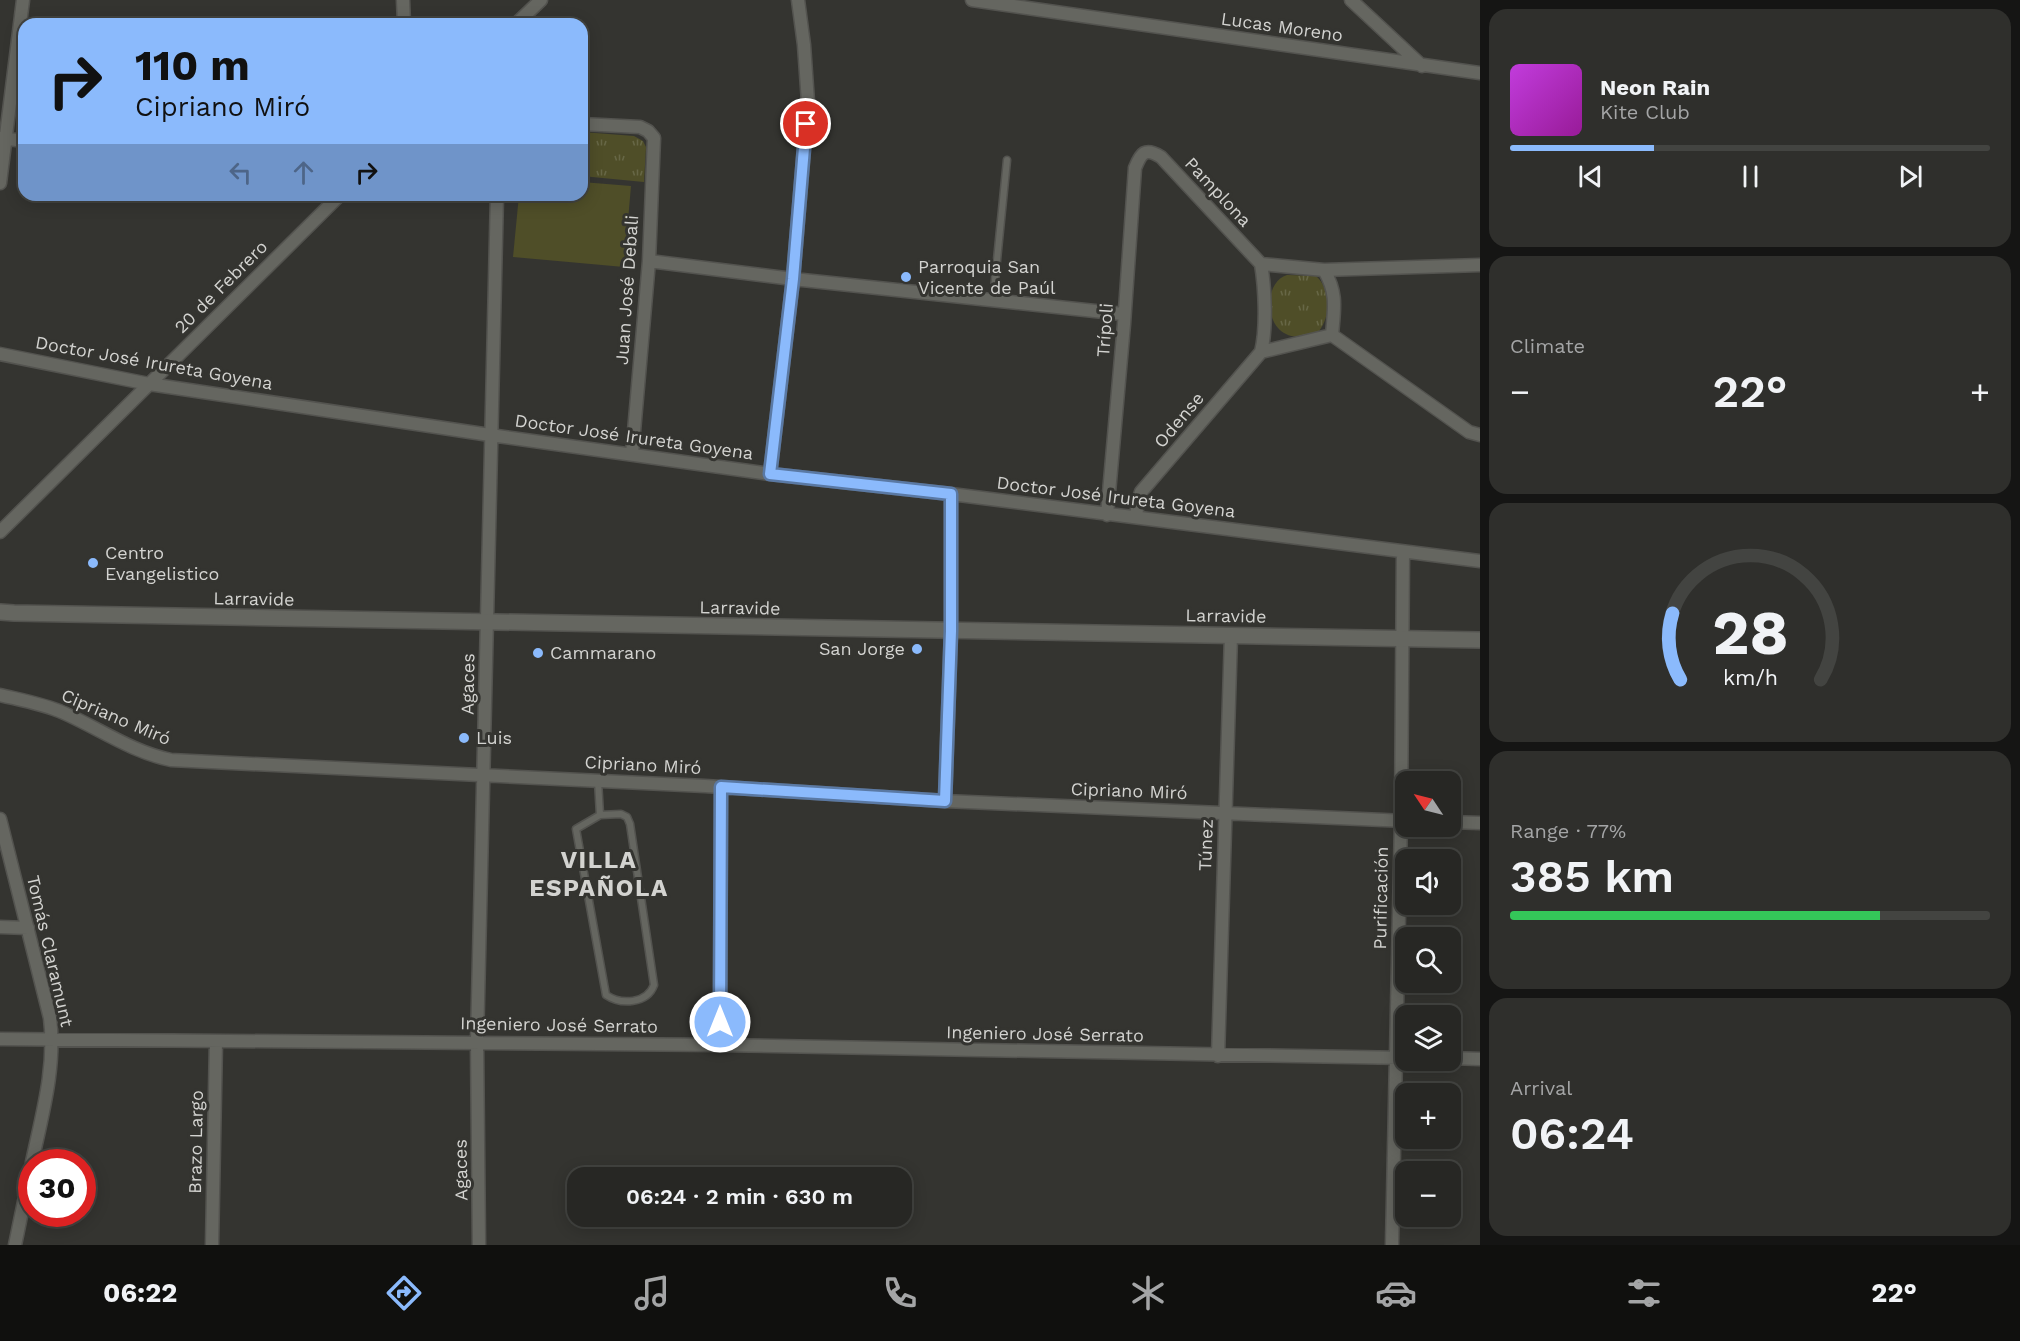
<!DOCTYPE html>
<meta charset="utf-8">
<style>
body{margin:0;font-family:"Work Sans",sans-serif;background:#2f2f2c;color:#f1f3f6;height:100vh;display:flex;flex-direction:column;font-size:22px;white-space:nowrap}
*{box-sizing:border-box;margin:0}
p{font-size:20px;color:#a4a5a6}
.icon{flex:none;width:33px;height:33px;fill:none;stroke:currentColor;stroke-width:2;stroke-linecap:round;stroke-linejoin:round}
.map{position:relative;flex:1;overflow:hidden}
.sheet{display:flex;flex-direction:column;gap:9px;padding:9px;background:#151514;width:540px}
.sheet>*{flex:none}
.banner{position:absolute;left:18px;top:18px;width:570px;height:183px;border-radius:18px;box-shadow:0 3px 15px #0003,0 0 0 2px #434441;background:#8bbafc;color:#111;overflow:hidden}
.needle{width:39px;rotate:305deg}
.buttons{position:absolute;left:1395px;top:771px;display:grid;gap:12px}
.buttons a{display:grid;place-items:center;width:66px;height:66px;border-radius:12px;background:#272724;box-shadow:0 3px 15px #0003,0 0 0 2px #434441;font-size:30px}
.speed{position:absolute;left:18px;top:1149px;display:flex;gap:12px;font-size:30px;font-weight:700;text-align:center}
.speed>*{display:grid;place-content:center;width:78px;height:78px;border-radius:50%;background:#272724;box-shadow:0 3px 15px #0003,0 0 0 2px #434441;line-height:1}
.speed .limit{border:9px solid #d22;background:#fff;color:#111}
.pin{position:absolute;display:grid;place-items:center;width:51px;height:51px;color:#fff;margin:-26px;border:3px solid #fff;border-radius:50%;box-shadow:0 2px 6px #0007}
.me{position:absolute;width:66px;margin:-33px;rotate:0deg;stroke-linejoin:round;filter:drop-shadow(0 0 4px #0008)}
.turn{display:flex;align-items:center;gap:21px;height:126px;padding:0 18px;font-size:27px}
.turn .icon{width:78px;height:78px;stroke-width:2.5}
.turn b{display:block;font-size:42px;line-height:51px}
.lanes{display:flex;align-items:center;height:57px;padding:0 18px;background:#0003;justify-content:center;gap:30px;direction:ltr}
.lanes .off{opacity:.35}
.big{font-size:45px;font-weight:600;line-height:1.1}
.sheet .widget{flex:1;display:flex;flex-direction:column;justify-content:center;gap:9px;min-width:0;padding:0 21px;border-radius:18px;background:#2f2f2c}
.sheet .dial{align-items:center;gap:0}
.dial svg{height:156px;overflow:visible;fill:none;stroke:#434441;stroke-width:7;stroke-linecap:round;text-anchor:middle}
.dial text{fill:#f1f3f6;stroke:none}
.song{display:flex;align-items:center;gap:18px}
.cover{width:72px;height:72px;border-radius:9px;background:linear-gradient(135deg,hsl(290 70% 55%),hsl(300 70% 35%))}
.played{height:6px;border-radius:3px;background:linear-gradient(90deg,#8bbafc 30%,#434441 30%)}
.keys{display:flex;justify-content:space-around;direction:ltr}
.heat{display:flex;justify-content:space-between;align-items:center;font-size:33px;direction:ltr}
.charge{height:9px;border-radius:4px;background:linear-gradient(90deg,#34c759 77%,#434441 0)}
.trip{position:absolute;left:567px;top:1167px;width:345px;height:60px;border-radius:18px;background:#272724;box-shadow:0 3px 15px #0003,0 0 0 2px #434441;font-weight:600;line-height:60px;text-align:center}
.tab-bar{display:flex;height:96px;justify-content:space-around;align-items:center;background:#10100e;color:#a4a5a6}
.tab-bar .icon{width:42px;height:42px}
.tab-bar .selected{color:#8bbafc}
.tab-bar b{font-size:27px;color:#f1f3f6}
main{display:flex;flex:1;min-height:0}
.map>svg:first-child{display:block}
.park{fill:url(#park-tufts)}
.pitch{fill:#4f4e28}
.lines{fill:none;stroke-linecap:round;stroke-linejoin:round}
.service-casing{stroke:#53534f;stroke-width:9}
.minor-casing{stroke:#53534f;stroke-width:15}
.tertiary-casing{stroke:#53534f;stroke-width:18}
.service{stroke:#656660;stroke-width:6}
.minor{stroke:#656660;stroke-width:12}
.tertiary{stroke:#656660;stroke-width:15}
.route-casing{stroke:#5a79a4;stroke-width:15}
.route{stroke:#8bbafc;stroke-width:10}
.poi-dot{fill:#8bbafc;stroke:#343430;stroke-width:2}
.labels{text-anchor:middle;stroke-width:6;stroke-linejoin:round;paint-order:stroke}
.street-label{font-size:18px;fill:#d3d3d0;stroke:#343430}
.poi-label{font-size:18px;fill:#d3d3d0;stroke:#343430;text-anchor:start}
.district-label{font-size:24px;font-weight:bold;letter-spacing:1.5px;fill:#d3d3d0;stroke:#343430}
</style>
<main>
<div class="map">
<svg width="1480" height="1245" viewBox="0 0 1480 1245">
<defs>
<pattern id="park-tufts" width="24" height="20" patternUnits="userSpaceOnUse" patternTransform="scale(1.5)"><rect width="24" height="20" fill="#4f4e28"/><path d="M3 7l-1-3M5 7V3M7 7l1-3M15 17l-1-3M17 17v-4M19 17l1-3" fill="none" stroke="#676746"/></pattern>
</defs>
<rect width="100%" height="100%" fill="#343430"/>
<path class="park" d="M582,132L634,136L643,141L646,147L644,182L582,176Z
M1287,275L1316,276C1331,289 1331,316 1319,331C1264,357 1258,283 1287,275Z"/>
<path class="pitch" d="M582,182L631,186L624,267L513,257L519,195H582Z"/>
<g class="lines">
<defs>
<path id="service" d="M993,300L1007,160
M598,781L600,815
M621,814L627,817L630,824L654,985C647,1004 621,1005 606,995L576,829L600,815Z"/>
<path id="minor" d="M403,0L404,24
M972,0L1480,73
M1351,0L1422,66
M516,24L541,0
M582,124L640,127L648,131L654,138L649,261L632,454
M1,138L24,141
M0,183L23,0
M649,261L793,279L1123,314
M1324,270C1338,294 1334,309 1332,335
M1261,352C1267,328 1265,288 1261,264
M0,354L149,384L490,435L770,474L951,494L1480,561
M770,474L793,279L808,102L804,45L798,0
M1107,515L1124,324L1135,168C1141,153 1145,147 1161,157L1261,264L1324,270L1480,265
M1136,517L1138,501L1141,492L1261,352L1332,335L1469,432L1480,435
M0,532L340,195
M0,695C21,700 44,704 64,713C100,729 132,752 171,760L705,786L945,801L1406,821
M945,801L951,631V494
M0,819L50,1018C56,1067 42,1115 32,1162
M1450,822L1480,823
M0,927L28,928
M0,1039L720,1045L1406,1058
M720,1045L721,787
M1218,1056L1231,635
M1450,1058L1480,1059
M15,1245L32,1163
M212,1245L216,1041
M479,1245L477,1042L497,195
M1392,1245L1401,820L1403,552"/>
<path id="tertiary" d="M0,612L14,613L1480,640"/>
</defs>
<use href="#service" class="service-casing"/>
<use href="#minor" class="minor-casing"/>
<use href="#tertiary" class="tertiary-casing"/>
<use href="#service" class="service"/>
<use href="#minor" class="minor"/>
<use href="#tertiary" class="tertiary"/>
</g>
<g class="lines">
<defs>
<path id="route" d="M720,1022L721,787L945,801L951,631V494L770,474L793,279L806,124"/>
</defs>
<use href="#route" class="route-casing"/>
<use href="#route" class="route"/>
</g>
<g class="poi-dot">
<circle cx="906" cy="277" r="6"/>
<circle cx="93" cy="563" r="6"/>
<circle cx="917" cy="649" r="6"/>
<circle cx="538" cy="653" r="6"/>
<circle cx="464" cy="738" r="6"/>
</g>
<g class="labels">
<g class="street-label">
<text transform="translate(1282 27) rotate(8)" y="6">Lucas Moreno</text>
<text transform="translate(1218 192) rotate(47)" y="6">Pamplona</text>
<text transform="translate(221 287) rotate(-45)" y="6">20 de Febrero</text>
<text transform="translate(627 290) rotate(-86)" y="6">Juan José Debali</text>
<text transform="translate(1105 330) rotate(-86)" y="6">Trípoli</text>
<text transform="translate(154 363) rotate(10)" y="6">Doctor José Irureta Goyena</text>
<text transform="translate(1179 420) rotate(-50)" y="6">Odense</text>
<text transform="translate(634 437) rotate(8)" y="6">Doctor José Irureta Goyena</text>
<text transform="translate(1116 497) rotate(7)" y="6">Doctor José Irureta Goyena</text>
<text transform="translate(254 599) rotate(1)" y="6">Larravide</text>
<text transform="translate(740 608) rotate(1)" y="6">Larravide</text>
<text transform="translate(1226 616) rotate(1)" y="6">Larravide</text>
<text transform="translate(468 684) rotate(-89)" y="6">Agaces</text>
<text transform="translate(116 717) rotate(23)" y="6">Cipriano Miró</text>
<text transform="translate(643 765) rotate(3)" y="6">Cipriano Miró</text>
<text transform="translate(1129 791) rotate(2)" y="6">Cipriano Miró</text>
<text transform="translate(1206 845) rotate(-88)" y="6">Túnez</text>
<text transform="translate(1381 898) rotate(-89)" y="6">Purificación</text>
<text transform="translate(50 951) rotate(77)" y="6">Tomás Claramunt</text>
<text transform="translate(559 1025) rotate(1)" y="6">Ingeniero José Serrato</text>
<text transform="translate(1045 1034) rotate(1)" y="6">Ingeniero José Serrato</text>
<text transform="translate(196 1142) rotate(-89)" y="6">Brazo Largo</text>
<text transform="translate(461 1170) rotate(-91)" y="6">Agaces</text>
</g>
<g class="poi-label">
<text x="918" y="273">Parroquia San<tspan x="918" dy="21">Vicente de Paúl</tspan></text>
<text x="105" y="559">Centro<tspan x="105" dy="21">Evangelistico</tspan></text>
<text x="905" y="655" text-anchor="end">San Jorge</text>
<text x="550" y="659">Cammarano</text>
<text x="476" y="744">Luis</text>
</g>
<g class="district-label">
<text x="599" y="868">VILLA<tspan x="599" dy="28">ESPAÑOLA</tspan></text>
</g>
</g>
</svg>
<div class="buttons">
<a><svg class="needle" viewBox="-14 -14 28 28"><path d="M0-13l5 13h-10z" fill="#e53935"/><path d="M0 13l5-13h-10z" fill="#a4a5a6"/></svg></a>
<a><svg class="icon" aria-label="sound" viewBox="0 0 24 24"><path d="M4 9h4l5-4v14l-5-4H4zM17 9q2 3 0 6"/></svg></a>
<a><svg class="icon" aria-label="search" viewBox="0 0 24 24"><circle cx="10" cy="10" r="6"/><path d="M15 15l6 6"/></svg></a>
<a><svg class="icon" aria-label="layers" viewBox="0 0 24 24"><path d="M12 4l9 5-9 5-9-5zM3 14l9 5 9-5"/></svg></a>
<a>+</a>
<a>−</a>
</div>
<div class="speed"><div class="limit">30</div></div>
<div class="pin" style="left:806px;top:124px;background:#d93025"><svg class="icon" aria-label="arrive" viewBox="0 0 24 24"><path d="M6 21V4h12l-3 4 3 4H6"/></svg></div>
<svg class="me" style="left:720px;top:1022px" viewBox="-20 -20 40 40"><circle r="17" fill="#8bbafc" stroke="#fff" stroke-width="3"/><path d="M0-11L8 9 0 5-8 9z" fill="#fff"/></svg>
<div class="trip">06:24 · 2 min · 630 m</div>
<div class="banner">
<div class="turn"><svg class="icon" aria-label="right" viewBox="0 0 24 24"><path d="M7 20v-9h11M14 6l5 5-5 5"/></svg><div><b>110 m</b>Cipriano Miró</div></div>
<div class="lanes"><svg class="icon off" aria-label="left" viewBox="0 0 24 24"><path d="M17 20v-9H6M10 6l-5 5 5 5"/></svg><svg class="icon off" aria-label="ahead" viewBox="0 0 24 24"><path d="M12 20V5M6 11l6-6 6 6"/></svg><svg class="icon" aria-label="right" viewBox="0 0 24 24"><path d="M7 20v-9h11M14 6l5 5-5 5"/></svg></div>
</div>
</div>
<section class="sheet">
<div class="widget">
<div class="song"><i class="cover"></i><div><b>Neon Rain</b><p>Kite Club</p></div></div>
<div class="played"></div>
<div class="keys"><svg class="icon" aria-label="previous" viewBox="0 0 24 24"><path d="M18 5L8 12l10 7zM5 5v14"/></svg><svg class="icon" aria-label="pause" viewBox="0 0 24 24"><path d="M8 5v14M16 5v14"/></svg><svg class="icon" aria-label="next" viewBox="0 0 24 24"><path d="M6 5l10 7-10 7zM19 5v14"/></svg></div>
</div>
<div class="widget"><p>Climate</p>
<div class="heat"><a>−</a><b class="big">22°</b><a>+</a></div>
</div>
<div class="widget dial"><svg viewBox="0 0 100 80">
<path d="M14 69A42 42 0 1 1 86 69"/>
<path d="M14 69A42 42 0 0 1 10 35" stroke="#8bbafc"/>
<text x="50" y="56" font-size="32" font-weight="700">28</text>
<text x="50" y="72" font-size="11">km/h</text>
</svg></div>
<div class="widget"><p>Range · 77%</p><b class="big">385 km</b><div class="charge"></div></div>
<div class="widget"><p>Arrival</p><b class="big">06:24</b></div>
</section>
</main>
<nav class="tab-bar">
<b>06:22</b>
<svg class="icon selected" aria-label="directions" viewBox="0 0 24 24"><path d="M12 3l9 9-9 9-9-9zM9 14v-3h6M13 9l2 2-2 2"/></svg>
<svg class="icon" aria-label="music" viewBox="0 0 24 24"><path d="M9 18V5l10-2v13"/><circle cx="6" cy="18" r="3"/><circle cx="16" cy="16" r="3"/></svg>
<svg class="icon" aria-label="phone" viewBox="0 0 24 24"><path d="M5 4h4l2 5-3 2q2 4 5 5l2-3 5 2v4C11 20 4 13 5 4z"/></svg>
<svg class="icon" aria-label="climate" viewBox="0 0 24 24"><path d="M12 3v18M4 7l16 10M4 17L20 7"/></svg>
<svg class="icon" aria-label="car" viewBox="0 0 24 24"><path d="M5 17H2v-5l4-1 3-4h7l3 4 3 1v5h-3M9 17h6M6 11h13"/><circle cx="7" cy="17" r="2"/><circle cx="17" cy="17" r="2"/></svg>
<svg class="icon" aria-label="filters" viewBox="0 0 24 24"><path d="M4 7h16M4 17h16"/><circle cx="9" cy="7" r="2"/><circle cx="15" cy="17" r="2"/></svg>
<b>22°</b>
</nav>
